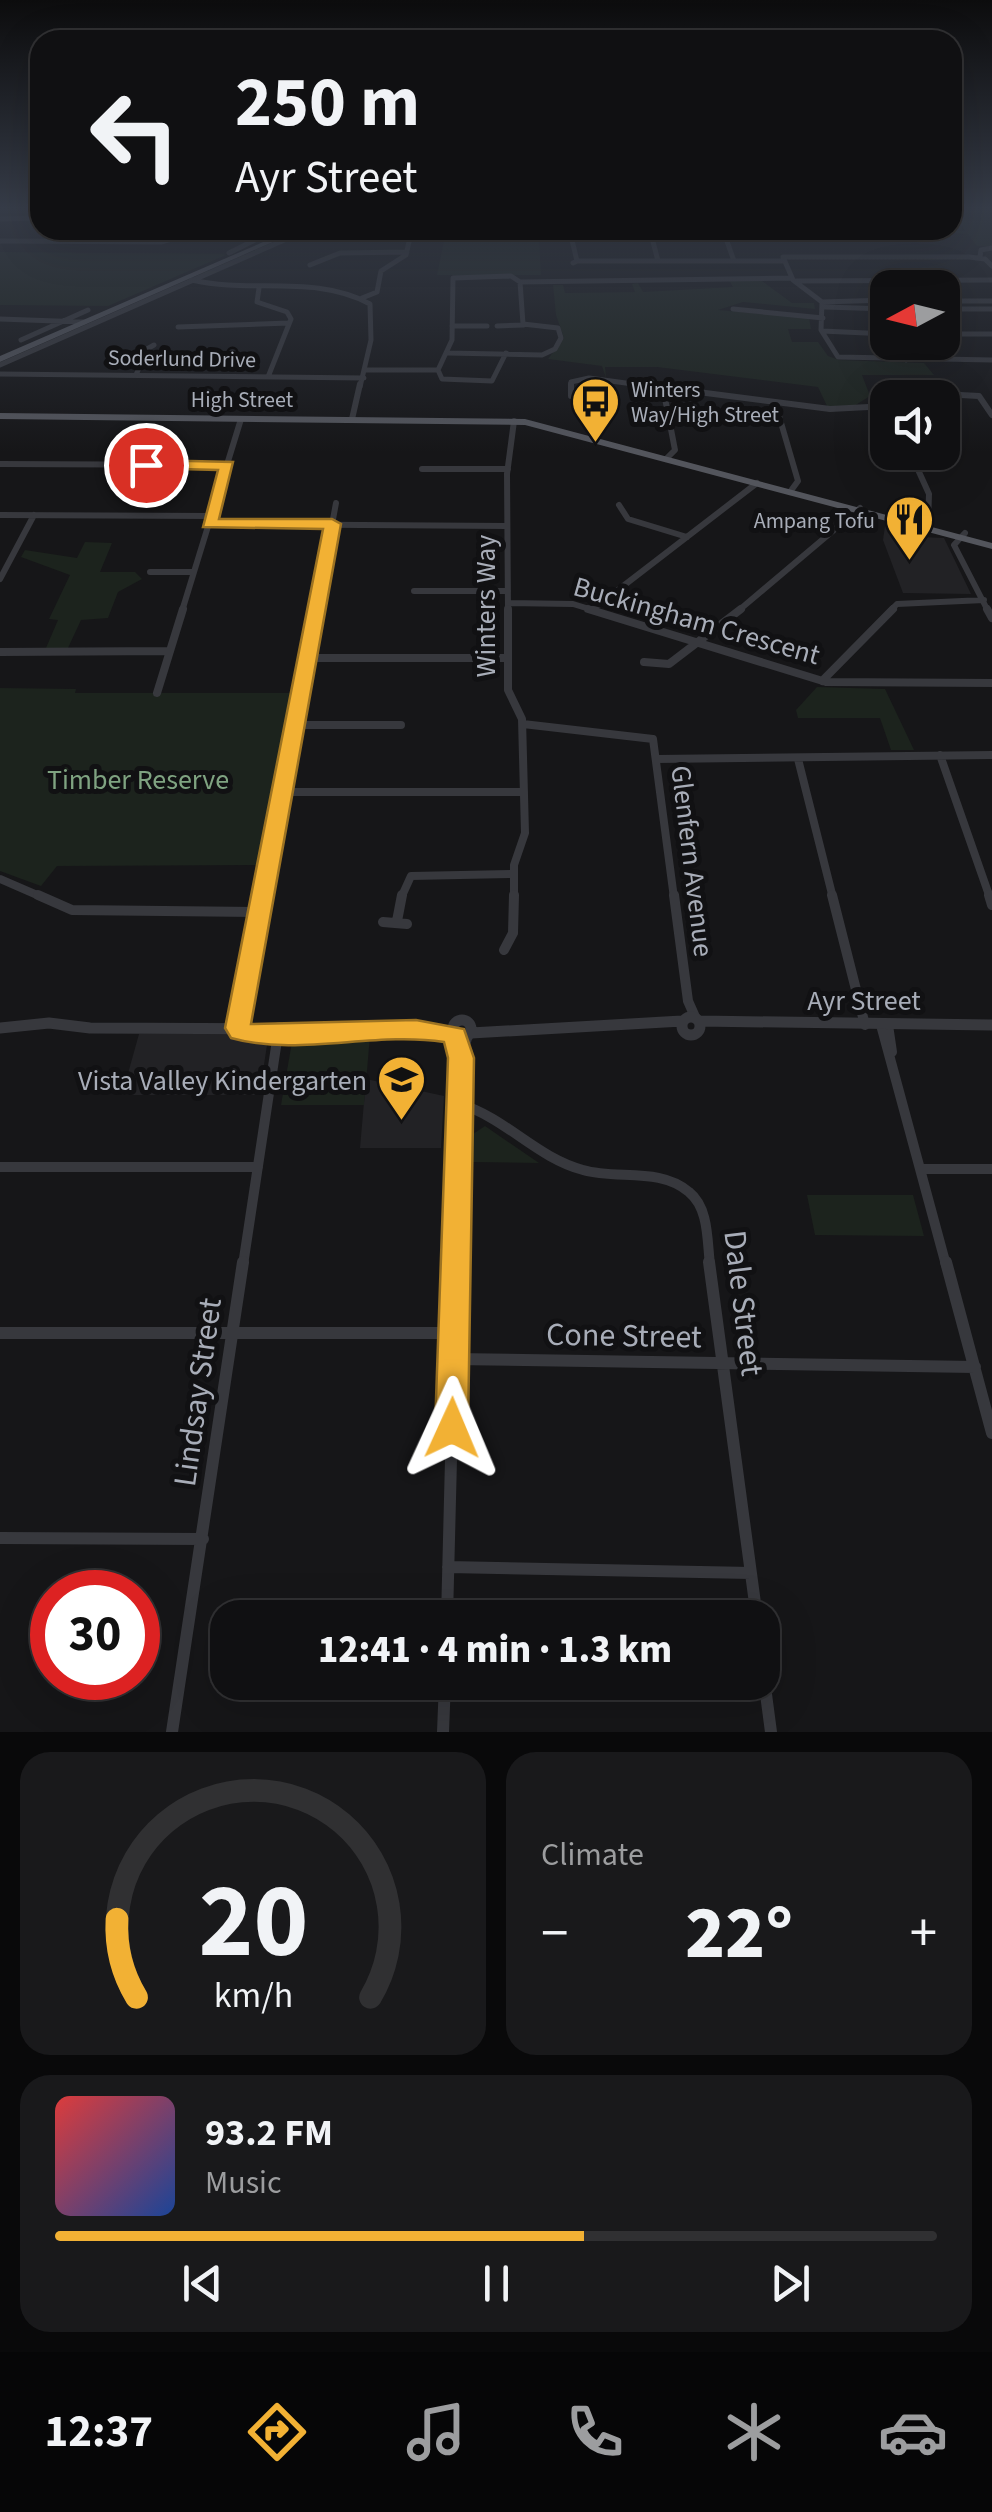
<!DOCTYPE html>
<meta charset="utf-8">
<style>
body{margin:0;font-family:"Source Sans 3",sans-serif;background:#19191b;color:#f1f3f6;height:100vh;display:flex;flex-direction:column;font-size:38px;white-space:nowrap}
*{box-sizing:border-box;margin:0}
p{font-size:32px;color:#9c9d9f}
.icon{flex:none;width:55px;height:55px;fill:none;stroke:currentColor;stroke-width:2;stroke-linecap:round;stroke-linejoin:round}
.map{position:relative;height:1732px;overflow:hidden}
.panel{display:flex;flex-direction:column;gap:20px;padding:20px;background:#09090a;flex:1}
.panel>*{flex:none}
.top-card{position:absolute;left:30px;top:30px;width:932px;height:210px;border-radius:30px;box-shadow:0 10px 40px #0002,0 0 0 2px #303032;background:#101012;color:#f1f3f6;overflow:hidden}
.needle{width:65px;rotate:263deg}
.fabs{position:absolute;left:870px;top:270px;display:grid;gap:20px}
.fabs a{display:grid;place-items:center;width:90px;height:90px;border-radius:20px;background:#101012;box-shadow:0 10px 40px #0002,0 0 0 2px #303032;font-size:50px}
.speed{position:absolute;left:30px;top:1570px;display:flex;gap:20px;font-size:50px;font-weight:700;text-align:center}
.speed>*{display:grid;place-content:center;width:130px;height:130px;border-radius:50%;background:#101012;box-shadow:0 10px 40px #0002,0 0 0 2px #303032;line-height:1}
.speed .limit{border:15px solid #d22;background:#fff;color:#111}
.pin{position:absolute;display:grid;place-items:center;width:85px;height:85px;color:#fff;margin:-42px;border:5px solid #fff;border-radius:50%;box-shadow:0 2px 10px #0007}
.me{position:absolute;width:110px;margin:-55px;rotate:1deg;stroke-linejoin:round;filter:drop-shadow(0 0 8px #0008)}
.turn{display:flex;align-items:center;gap:35px;height:210px;padding:0 40px;font-size:45px}
.turn .icon{width:130px;height:130px;stroke-width:2.5}
.turn b{display:block;font-size:70px;line-height:85px}
.big{font-size:75px;font-weight:800;line-height:1.1}
.panel .card{flex:1;display:flex;flex-direction:column;justify-content:center;gap:15px;min-width:0;padding:0 35px;border-radius:30px;background:#19191b}
.panel .dial{align-items:center;gap:0}
.dial svg{height:260px;overflow:visible;fill:none;stroke:#303032;stroke-width:7;stroke-linecap:round;text-anchor:middle}
.dial text{fill:#f1f3f6;stroke:none}
.song{display:flex;align-items:center;gap:30px}
.cover{width:120px;height:120px;border-radius:15px;background:linear-gradient(135deg,hsl(0 70% 55%),hsl(220 70% 35%))}
.played{height:10px;border-radius:5px;background:linear-gradient(90deg,#f2b134 60%,#303032 60%)}
.keys{display:flex;justify-content:space-around;direction:ltr}
.heat{display:flex;justify-content:space-between;align-items:center;font-size:55px;direction:ltr}
.panel .tiles{flex:1;display:grid;gap:20px;grid-template-columns:1fr 1fr}
.card:last-child{grid-column:span 2}
.trip{position:absolute;left:210px;top:1600px;width:570px;height:100px;border-radius:30px;background:#101012;box-shadow:0 10px 40px #0002,0 0 0 2px #303032;font-weight:800;line-height:100px;text-align:center}
.dock{display:flex;height:160px;justify-content:space-around;align-items:center;background:#060607;color:#9c9d9f}
.dock .icon{width:70px;height:70px}
.dock .on{color:#f2b134}
.dock b{font-size:45px;color:#f1f3f6}
.map>svg:first-child{display:block}
.built{fill:#222225}
.green{fill:#1c231d}
.lines{fill:none;stroke-linecap:round;stroke-linejoin:round}
.minor-far4{stroke:#37383d;stroke-width:5}
.minor-far3{stroke:#37383d;stroke-width:6}
.minor-far2{stroke:#37383d;stroke-width:8}
.minor-far1{stroke:#37383d;stroke-width:10}
.minor{stroke:#37383d;stroke-width:12}
.tertiary{stroke:#37383d;stroke-width:11}
.primary{fill:#53555c;fill-rule:evenodd}
.route{fill:#f2b134;stroke:#9d7322;stroke-width:2.5}
.labels{text-anchor:middle;stroke-width:10;stroke-linejoin:round;paint-order:stroke}
.far-street-label{font-size:22px;fill:#a8adb8;stroke:#111113}
.far-poi-label{font-size:22px;fill:#a8adb8;stroke:#111113;text-anchor:start}
.street-label{font-size:28px;fill:#a8adb8;stroke:#111113}
.park-label{font-size:28px;fill:#7fa381;stroke:#111113}
.poi-label{font-size:28px;fill:#a8adb8;stroke:#111113;text-anchor:end}
.near-street-label{font-size:32px;fill:#a8adb8;stroke:#111113}
</style>
<div class="map">
<svg width="992" height="1732" viewBox="0 0 992 1732">
<rect width="100%" height="100%" fill="#161618"/>
<path class="built" d="M885,526L919,537L944,538L971,594L903,593L883,540Z
M139,1034H261L267,1045L260,1091L254,1095H122Z
M366,1079L444,1096L441,1148H360Z"/>
<path class="green" d="M953,210H992V246H977L968,234L934,231H965Z
M445,236L539,237L541,275H437Z
M0,252L222,254L226,255L108,306L0,305Z
M729,280L762,281L792,303H814L815,309L743,302L718,310L809,318L811,329H788L792,342H818L828,356L839,360L924,363L934,375H862L870,396L854,406H827L818,387L657,367H605L606,378L602,366L548,359L564,338L556,315L553,285H563L565,293L635,292L632,284L638,283L643,292L733,287Z
M85,542L112,543L100,572H135L142,579L118,592L108,618L81,620L68,648H46L58,620L49,619L70,575L21,557L25,550L77,558Z
M817,687L885,689L914,750H891L880,718H798L796,710Z
M0,688L76,689L75,693H292L259,865L57,866L41,886L0,871Z
M370,1036L364,1105H281L292,1042Z
M485,1126L539,1163L472,1162L473,1134Z
M807,1195H913L924,1236L815,1235Z"/>
<g class="lines">
<path class="minor-far4" d="M0,219L40,218
M333,230L579,234
M723,230L734,261
M798,233L935,235
M651,234L658,261
M571,236L577,261L573,263
M0,241L161,242L202,230
M229,253L275,230
M980,257L981,250L992,248
M577,261H784
M310,265L340,253L407,252
M192,280C251,294 315,274 370,304L371,340L360,387
M796,281L992,280
M259,288L257,302L287,312L291,319L268,377
M362,298L377,292L381,271L406,255L411,233
M942,301H992
M822,302L793,280L783,257H969L985,259L992,266
M822,302L821,330L838,357L992,360
M822,302L888,300
M825,307L888,309
M733,309L823,318
M942,309H992
M0,319L84,322
M452,326H487
M497,326L524,325
M178,327L289,323
M822,331L888,334
M942,334H992
M21,340L88,310
M897,342L906,360
M448,353L542,355L555,349L561,338L558,328L523,324L520,282
M506,353L492,381L442,379L438,370L452,340L453,278L511,276L520,282L791,278
M0,365L307,230
M365,370H438
M0,374L364,378
M136,375L147,349L154,345
M571,387V382L589,378L655,387"/>
<path class="minor-far3" d="M571,384V396
M636,384L830,409L888,406
M663,388L675,450L666,459
M775,402L798,481L790,492
M888,404L886,391L979,396L992,415
M352,419L360,384
M910,452L929,494L928,524
M0,464L227,465
M422,469H508
M619,505L628,519L687,537
M0,515L211,516
M907,518L925,513
M209,524L507,526
M965,533L954,545L988,611
M150,572H194
M0,579L34,515
M414,591H508
M508,603L573,604L596,611
M592,610L757,483
M182,611L241,419
M316,611L336,503
M508,611L507,474L514,421
M738,611L860,508
M890,611L897,604L984,600"/>
<path class="minor-far2" d="M508,609V690L522,719L525,833L514,865V898
M588,609L826,682L992,683
M987,609L992,618
M0,652L170,651
M308,658H508
M644,662L669,664L741,609
M822,681L893,609
M157,693L183,609
M523,724L653,739L674,898
M296,725H401
M940,755L990,898
M657,759L992,755
M798,759L833,898
M284,792H524
M0,879L44,898
M263,898L317,609
M401,898L411,876L513,874"/>
<path class="minor-far1" d="M38,895L72,910L262,912
M674,895L688,1001L696,1019
M832,895L865,1025
M989,895L992,905
M397,921L402,895
M383,922L407,924
M504,950L513,933L514,895
M881,1025L946,1265
M888,1025L892,1052
M239,1031L264,895
M240,1031L248,1000
M460,1104C506,1118 537,1158 583,1170C617,1180 660,1167 689,1192C709,1208 707,1240 710,1265
M0,1167H258
M923,1169H992
M243,1265L279,1027
M456,1265L461,1058L468,1035"/>
<path class="minor" d="M709,1262L757,1618
M946,1262L992,1433
M0,1333H453
M453,1359L975,1367
M0,1538L203,1539
M448,1567L751,1573
M447,1618L456,1262
M762,1664L771,1732
M172,1732L243,1262
M443,1732L445,1682"/>
<path class="tertiary" d="M682 1026a9 9 0 1 1 18 0a9 9 0 1 1-18 0Z
M453 1029a9 9 0 1 1 18 0a9 9 0 1 1-18 0Z
M700,1021L992,1025
M0,1028L49,1023L90,1028L330,1029
M328,1029L452,1033
M471,1033L682,1021"/>
<path class="primary" d="M291,230H300L0,362V356Z
M0,413L525,419L992,543V549L525,425L0,419Z"/>
</g>
<linearGradient id="sky" x2="0" y2="1"><stop stop-color="#0c0c0d"/><stop offset="0.46" stop-color="#363c48"/><stop offset="1" stop-color="#363c48" stop-opacity="0"/></linearGradient>
<rect width="992" height="452" fill="url(#sky)"/>
<path class="route" d="M146,460L233,462L219,519H332L341,524L251,1024L416,1020L464,1029L474,1058L468,1428L463,1438L452,1442L440,1438L435,1428L448,1058L444,1042C374,1031 299,1057 231,1038L225,1028L323,529L203,527L218,470L141,468L138,465Z"/>
<defs>
<symbol id="bus-pin" viewBox="-11 -11 22 30"><path d="M0 17L-7.5 6A9.5 9.5 0 1 1 7.5 6Z" fill="#f2b134" stroke="#111113"/><path d="M-5-6H5V4H4V6H2V4H-2V6H-4V4H-5ZM-3.5-4V0h7V-4ZM-3.5 1.2v1.5H-2V1.2ZM2 1.2v1.5H3.5V1.2Z" fill="#111"/></symbol>
<symbol id="restaurant-pin" viewBox="-11 -11 22 30"><path d="M0 17L-7.5 6A9.5 9.5 0 1 1 7.5 6Z" fill="#f2b134" stroke="#111113"/><path d="M-5-6h1v4h1v-4h1v4h1v-4h1v5L-1.5 .5V6h-2V.5L-5-1ZM5-6V6H3V1.5H1.5Q1.5-4 5-6Z" fill="#111"/></symbol>
<symbol id="school-pin" viewBox="-11 -11 22 30"><path d="M0 17L-7.5 6A9.5 9.5 0 1 1 7.5 6Z" fill="#f2b134" stroke="#111113"/><path d="M0-5L7-2L0 1L-7-2ZM-4 1L0 2.5L4 1V4Q0 6-4 4Z" fill="#111"/></symbol>
</defs>
<g fill-rule="evenodd">
<use href="#bus-pin" x="568" y="374" width="55" height="75"/>
<use href="#restaurant-pin" x="882" y="492" width="55" height="75"/>
<use href="#school-pin" x="374" y="1052" width="55" height="75"/>
</g>
<g class="labels">
<g class="far-street-label">
<text transform="translate(182 358) rotate(1)" y="8">Soderlund Drive</text>
<text x="242" y="407">High Street</text>
</g>
<g class="far-poi-label">
<text x="631" y="397">Winters<tspan x="631" dy="25">Way/High Street</tspan></text>
<text x="875" y="528" text-anchor="end">Ampang Tofu</text>
</g>
<g class="street-label">
<text transform="translate(485 606) rotate(-90)" y="10">Winters Way</text>
<text transform="translate(697 620) rotate(16)" y="10">Buckingham Crescent</text>
<text transform="translate(693 861) rotate(83)" y="10">Glenfern Avenue</text>
<text x="864" y="1010">Ayr Street</text>
</g>
<g class="park-label">
<text x="138" y="789">Timber Reserve</text>
</g>
<g class="poi-label">
<text x="367" y="1090">Vista Valley Kindergarten</text>
</g>
<g class="near-street-label">
<text transform="translate(744 1303) rotate(83)" y="11">Dale Street</text>
<text transform="translate(624 1335) rotate(1)" y="11">Cone Street</text>
<text transform="translate(197 1392) rotate(-82)" y="11">Lindsay Street</text>
</g>
</g>
</svg>
<div class="fabs">
<a><svg class="needle" viewBox="-14 -14 28 28"><path d="M0-13l5 13h-10z" fill="#e53935"/><path d="M0 13l5-13h-10z" fill="#9c9d9f"/></svg></a>
<a><svg class="icon" aria-label="sound" viewBox="0 0 24 24"><path d="M4 9h4l5-4v14l-5-4H4zM17 9q2 3 0 6"/></svg></a>
</div>
<div class="speed"><div class="limit">30</div></div>
<div class="pin" style="left:146px;top:465px;background:#d93025"><svg class="icon" aria-label="arrive" viewBox="0 0 24 24"><path d="M6 21V4h12l-3 4 3 4H6"/></svg></div>
<svg class="me" style="left:452px;top:1428px" viewBox="-20 -20 40 40"><path d="M0-17L14 15 0 8-14 15z" fill="#f2b134" stroke="#fff" stroke-width="4"/></svg>
<div class="trip">12:41 · 4 min · 1.3 km</div>
<div class="top-card">
<div class="turn"><svg class="icon" aria-label="left" viewBox="0 0 24 24"><path d="M17 20v-9H6M10 6l-5 5 5 5"/></svg><div><b>250 m</b>Ayr Street</div></div>
</div>
</div>
<section class="panel">
<div class="tiles">
<div class="card dial"><svg viewBox="0 0 100 80">
<path d="M14 69A42 42 0 1 1 86 69"/>
<path d="M14 69A42 42 0 0 1 8 45" stroke="#f2b134"/>
<text x="50" y="56" font-size="32" font-weight="700">20</text>
<text x="50" y="72" font-size="11">km/h</text>
</svg></div>
<div class="card"><p>Climate</p>
<div class="heat"><a>−</a><b class="big">22°</b><a>+</a></div>
</div>
<div class="card">
<div class="song"><i class="cover"></i><div><b>93.2 FM</b><p>Music</p></div></div>
<div class="played"></div>
<div class="keys"><svg class="icon" aria-label="previous" viewBox="0 0 24 24"><path d="M18 5L8 12l10 7zM5 5v14"/></svg><svg class="icon" aria-label="pause" viewBox="0 0 24 24"><path d="M8 5v14M16 5v14"/></svg><svg class="icon" aria-label="next" viewBox="0 0 24 24"><path d="M6 5l10 7-10 7zM19 5v14"/></svg></div>
</div>
</div>
</section>
<nav class="dock">
<b>12:37</b>
<svg class="icon on" aria-label="directions" viewBox="0 0 24 24"><path d="M12 3l9 9-9 9-9-9zM9 14v-3h6M13 9l2 2-2 2"/></svg>
<svg class="icon" aria-label="music" viewBox="0 0 24 24"><path d="M9 18V5l10-2v13"/><circle cx="6" cy="18" r="3"/><circle cx="16" cy="16" r="3"/></svg>
<svg class="icon" aria-label="phone" viewBox="0 0 24 24"><path d="M5 4h4l2 5-3 2q2 4 5 5l2-3 5 2v4C11 20 4 13 5 4z"/></svg>
<svg class="icon" aria-label="climate" viewBox="0 0 24 24"><path d="M12 3v18M4 7l16 10M4 17L20 7"/></svg>
<svg class="icon" aria-label="car" viewBox="0 0 24 24"><path d="M5 17H2v-5l4-1 3-4h7l3 4 3 1v5h-3M9 17h6M6 11h13"/><circle cx="7" cy="17" r="2"/><circle cx="17" cy="17" r="2"/></svg>
</nav>
